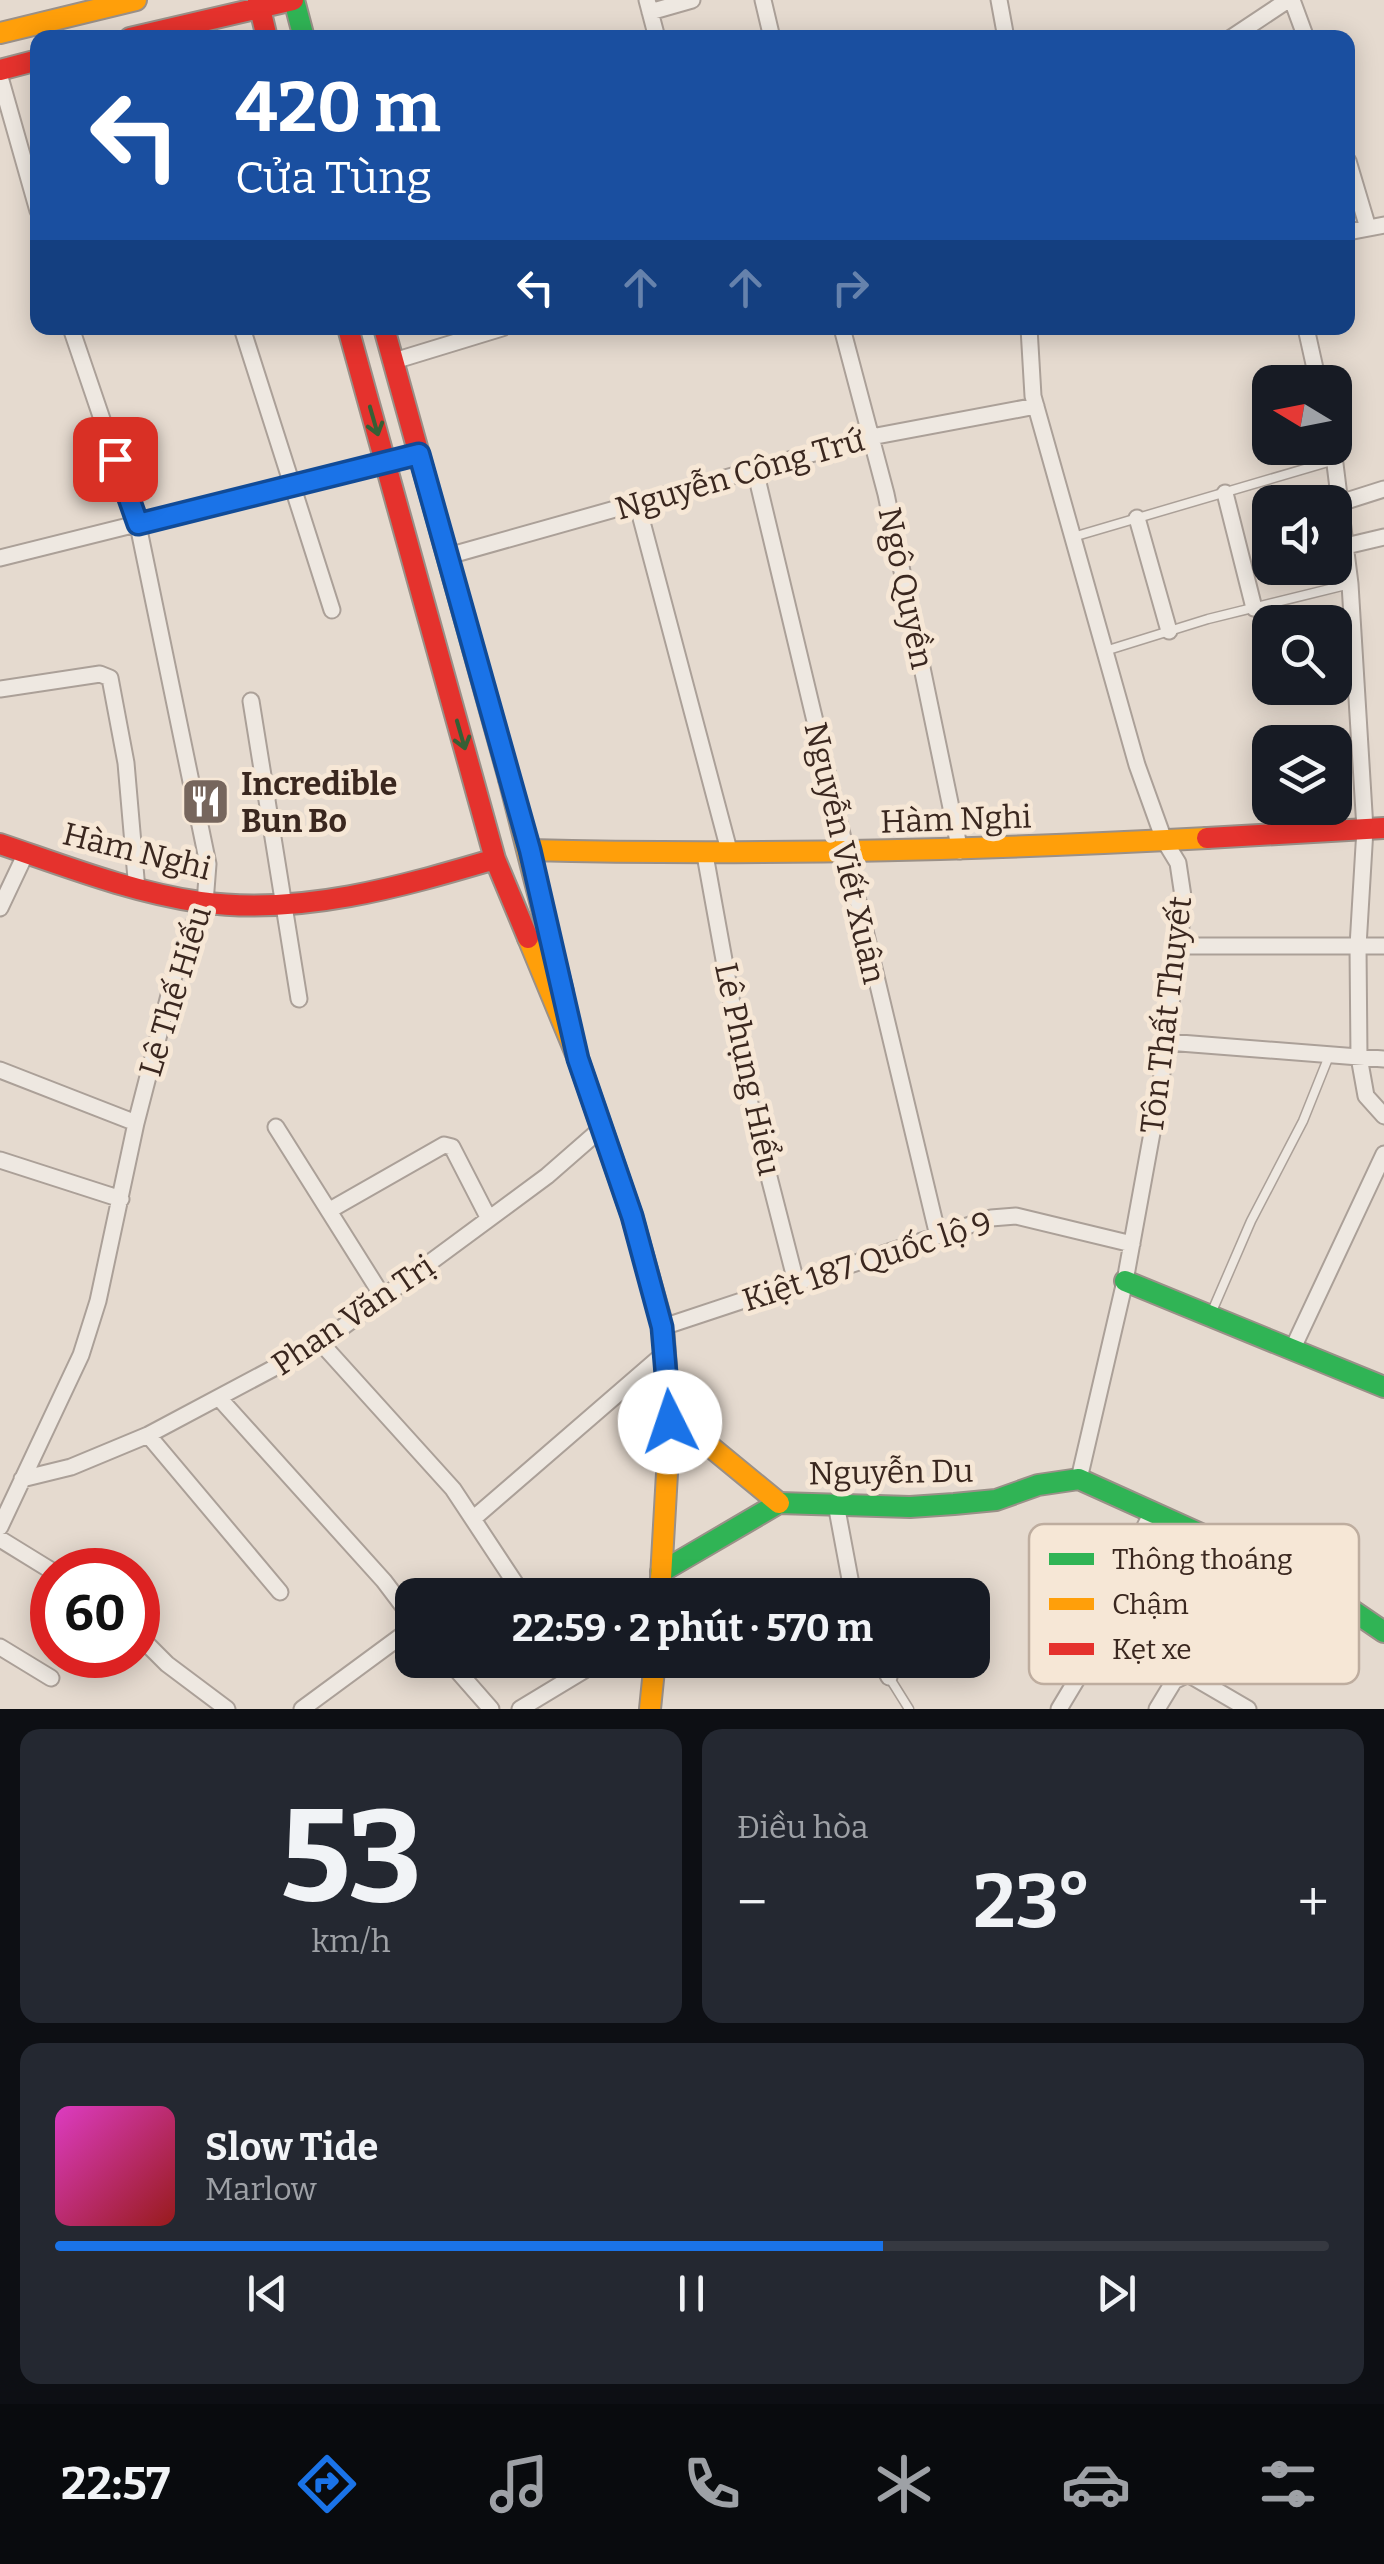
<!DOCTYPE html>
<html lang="vi">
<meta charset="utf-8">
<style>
body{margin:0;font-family:Bitter,serif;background:#242831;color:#f1f3f6;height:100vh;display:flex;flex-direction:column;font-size:38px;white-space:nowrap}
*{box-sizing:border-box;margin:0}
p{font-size:32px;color:#9ea1a6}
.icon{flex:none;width:55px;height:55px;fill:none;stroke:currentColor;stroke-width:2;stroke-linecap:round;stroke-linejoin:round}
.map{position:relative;height:1709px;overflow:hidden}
.panel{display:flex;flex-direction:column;gap:20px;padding:20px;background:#0d0f14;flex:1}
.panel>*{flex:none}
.top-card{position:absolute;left:30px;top:30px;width:1325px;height:305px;border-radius:20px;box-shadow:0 5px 25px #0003;background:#1a4fa0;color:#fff;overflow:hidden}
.needle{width:65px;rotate:280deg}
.tools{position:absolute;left:1252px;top:365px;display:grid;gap:20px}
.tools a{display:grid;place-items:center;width:100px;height:100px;border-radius:20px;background:#171b24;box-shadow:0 5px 25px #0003;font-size:50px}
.speed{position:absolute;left:30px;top:1548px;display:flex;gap:20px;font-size:50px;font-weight:700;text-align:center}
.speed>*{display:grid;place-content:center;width:130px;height:130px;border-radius:50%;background:#171b24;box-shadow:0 5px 25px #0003;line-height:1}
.speed .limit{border:15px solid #d22;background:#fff;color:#111}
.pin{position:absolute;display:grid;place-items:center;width:85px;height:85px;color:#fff;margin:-42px;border-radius:20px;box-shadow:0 5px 15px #0006}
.me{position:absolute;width:110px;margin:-55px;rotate:356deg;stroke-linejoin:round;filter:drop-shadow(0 0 8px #0008)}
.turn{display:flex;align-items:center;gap:35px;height:210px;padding:0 40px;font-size:45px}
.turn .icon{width:130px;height:130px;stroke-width:2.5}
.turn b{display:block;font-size:70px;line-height:85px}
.lanes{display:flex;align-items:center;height:95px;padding:0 40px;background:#0003;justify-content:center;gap:50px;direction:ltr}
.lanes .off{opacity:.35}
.big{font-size:75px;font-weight:700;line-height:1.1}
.panel .widget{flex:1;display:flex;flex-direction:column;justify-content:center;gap:15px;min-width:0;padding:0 35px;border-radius:20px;background:#242831}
.panel .dial{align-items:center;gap:0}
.dial b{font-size:130px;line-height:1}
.song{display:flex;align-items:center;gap:30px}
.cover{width:120px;height:120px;border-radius:15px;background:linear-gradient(135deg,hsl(310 70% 55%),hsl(0 70% 35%))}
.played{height:10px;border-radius:5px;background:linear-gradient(90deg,#1a73e8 65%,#363941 65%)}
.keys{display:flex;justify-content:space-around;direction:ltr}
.heat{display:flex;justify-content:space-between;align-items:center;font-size:55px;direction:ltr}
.panel .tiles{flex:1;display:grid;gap:20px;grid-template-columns:1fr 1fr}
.widget:last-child{grid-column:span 2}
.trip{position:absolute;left:395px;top:1578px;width:595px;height:100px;border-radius:20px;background:#171b24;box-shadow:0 5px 25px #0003;font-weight:700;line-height:100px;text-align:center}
.tab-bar{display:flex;height:160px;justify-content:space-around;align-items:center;background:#090b0e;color:#9ea1a6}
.tab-bar .icon{width:70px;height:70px}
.tab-bar .current{color:#1a73e8}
.tab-bar b{font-size:45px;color:#f1f3f6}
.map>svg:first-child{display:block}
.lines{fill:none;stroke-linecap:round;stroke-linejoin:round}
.lane-casing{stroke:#aba098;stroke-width:11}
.street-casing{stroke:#aba098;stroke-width:19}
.fast-casing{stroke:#9a9088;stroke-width:24}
.slow-casing{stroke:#9a9088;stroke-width:24}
.jam-casing{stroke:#9a9088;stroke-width:24}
.lane{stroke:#eee8e1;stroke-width:8}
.street{stroke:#eee8e1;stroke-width:15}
.fast{stroke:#30b455;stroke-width:20}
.slow{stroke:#ff9f0a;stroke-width:20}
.jam{stroke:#e5322d;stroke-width:20}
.oneway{stroke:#365f35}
.route-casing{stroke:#114b97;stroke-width:25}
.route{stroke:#1a73e8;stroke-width:18}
.labels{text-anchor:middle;stroke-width:10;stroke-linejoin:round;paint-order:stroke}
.street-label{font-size:32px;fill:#3a271f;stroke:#f6e7d6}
.poi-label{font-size:32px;font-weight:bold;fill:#3a271f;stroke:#f6e7d6;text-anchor:start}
.key{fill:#f6e7d6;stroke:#bead9f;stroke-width:2.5}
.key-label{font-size:28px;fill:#3a271f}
</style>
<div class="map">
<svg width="1384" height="1709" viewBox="0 0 1384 1709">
<rect width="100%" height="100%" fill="#e5dacf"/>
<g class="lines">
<defs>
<path id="lane" d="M1073,537L1335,460
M1105,651L1208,619L1350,584
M1210,1316L1251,1221L1303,1121L1329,1056
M889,1677L909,1709"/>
<path id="street" d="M647,0L657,38
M763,0L772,38
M999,0L1006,38
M1292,0L1306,38
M650,12L692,0
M1231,38L1288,0
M0,77L38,211
M1348,161L1368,228
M1348,232L1384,225
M242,328L332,610
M842,328L886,494L960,851
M1029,328L1033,396L1137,765L1164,840L1178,863L1184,903L1160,1089L1125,1281L1079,1479
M1306,328L1318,382
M394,361L502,328
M1333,448L1350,584L1365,829L1358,946L1359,1057L1366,1096L1384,1116
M755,470L938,1236
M1225,493L1254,608
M637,503L730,854
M1340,503L1384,489
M1137,518L1169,631
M1346,546L1384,537
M448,556L871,437L1036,406
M0,558L385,462
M0,689L100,674L110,678L126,763L137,890
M251,701L299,999
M705,855L750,1103L796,1282
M0,908L26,853
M1179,946H1384
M1167,1042L1384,1059
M0,1070L136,1123
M276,1127L383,1297
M0,1160L121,1199
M330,1210L444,1145L452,1147L489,1219
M663,1327L991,1218L1016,1216L1132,1244
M321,1343L453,1489L523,1595
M1292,1350L1384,1154
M220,1399L384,1581L412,1618
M148,1435L280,1592
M22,1479L71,1467L148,1435L321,1343L547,1176L602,1128
M836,1504L853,1595
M474,1518L666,1352
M0,1527L81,1355L98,1301L136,1123L174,976L191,929L205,903L208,864L138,525L71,328
M0,1539L52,1571
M138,1635L167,1664L227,1709
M0,1647L51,1678
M448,1660L491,1709
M880,1660L889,1677
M1178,1676L1240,1553
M302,1709L412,1628
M520,1709L601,1660
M1059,1709L1104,1634L1117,1585L1151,1514
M1157,1709L1174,1681L1188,1674L1248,1709"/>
<path id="fast" d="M294,0L304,38
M1125,1281L1384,1387
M661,1572L779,1503L910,1507L954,1504L996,1500L1038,1485L1079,1479L1318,1587L1384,1632"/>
<path id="slow" d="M0,33L136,0
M509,779L563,992
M529,850C758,856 979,850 1207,838
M528,938L578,1059L632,1216L663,1327L670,1421L660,1595
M670,1421L695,1434L779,1503
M650,1709L655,1660"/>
<path id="jam" d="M258,0L267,38
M130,38L293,0
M0,70L38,60
M348,328L495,859L528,938
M384,328L509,779
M1207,838L1384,828
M0,844C65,866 131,892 200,902C300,916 400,887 495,859"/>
</defs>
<use href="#lane" class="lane-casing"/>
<use href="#street" class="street-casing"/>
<use href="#fast" class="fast-casing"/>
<use href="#slow" class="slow-casing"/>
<use href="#jam" class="jam-casing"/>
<use href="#lane" class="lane"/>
<use href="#street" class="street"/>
<use href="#fast" class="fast"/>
<use href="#slow" class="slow"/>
<use href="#jam" class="jam"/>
</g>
<defs><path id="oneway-shaft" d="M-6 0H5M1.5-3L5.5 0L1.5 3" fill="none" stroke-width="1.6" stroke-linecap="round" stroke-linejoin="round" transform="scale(2.5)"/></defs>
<g class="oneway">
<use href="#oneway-shaft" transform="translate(374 421) rotate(74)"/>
<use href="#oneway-shaft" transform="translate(461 735) rotate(74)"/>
</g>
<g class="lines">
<defs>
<path id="route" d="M115,459L138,524L419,454L530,850L578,1059L632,1216L662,1327L670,1422"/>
</defs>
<use href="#route" class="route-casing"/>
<use href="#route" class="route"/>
</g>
<defs>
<symbol id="restaurant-square" viewBox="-11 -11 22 22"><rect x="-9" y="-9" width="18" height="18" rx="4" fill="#76665d" stroke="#f6e7d6"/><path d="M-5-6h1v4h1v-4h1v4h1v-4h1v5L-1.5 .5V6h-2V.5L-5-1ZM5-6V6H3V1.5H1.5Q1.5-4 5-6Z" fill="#fff"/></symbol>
</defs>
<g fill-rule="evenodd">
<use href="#restaurant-square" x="178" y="774" width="55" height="55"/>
</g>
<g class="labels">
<g class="street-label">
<text transform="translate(740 474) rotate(-16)" y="11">Nguyễn Công Trứ</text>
<text transform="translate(906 588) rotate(78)" y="11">Ngô Quyền</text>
<text transform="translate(956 819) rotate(-2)" y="11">Hàm Nghi</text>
<text transform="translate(137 851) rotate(14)" y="11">Hàm Nghi</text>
<text transform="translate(845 853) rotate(77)" y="11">Nguyễn Viết Xuân</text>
<text transform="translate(175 991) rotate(-73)" y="11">Lê Thế Hiếu</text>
<text transform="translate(1166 1015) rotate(-83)" y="11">Tôn Thất Thuyết</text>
<text transform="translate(748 1069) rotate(78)" y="11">Lê Phụng Hiểu</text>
<text transform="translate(867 1261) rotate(-18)" y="11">Kiệt 187 Quốc lộ 9</text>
<text transform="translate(353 1315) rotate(-34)" y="11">Phan Văn Trị</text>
<text transform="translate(891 1472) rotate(-1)" y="11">Nguyễn Du</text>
</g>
<g class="poi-label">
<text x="241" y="795">Incredible<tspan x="241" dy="37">Bun Bo</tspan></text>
</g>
</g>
<rect x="1029" y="1524" width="330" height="160" rx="15" class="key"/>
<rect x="1049" y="1553" width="45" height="12" fill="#30b455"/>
<rect x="1049" y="1598" width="45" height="12" fill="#ff9f0a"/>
<rect x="1049" y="1643" width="45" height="12" fill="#e5322d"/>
<g class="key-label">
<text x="1112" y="1569">Thông thoáng</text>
<text x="1112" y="1614">Chậm</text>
<text x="1112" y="1659">Kẹt xe</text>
</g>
</svg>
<div class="tools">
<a><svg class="needle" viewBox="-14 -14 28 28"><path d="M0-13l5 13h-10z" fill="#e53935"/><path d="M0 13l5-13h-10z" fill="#9ea1a6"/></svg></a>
<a><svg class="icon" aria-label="sound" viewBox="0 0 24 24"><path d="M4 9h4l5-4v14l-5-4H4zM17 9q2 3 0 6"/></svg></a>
<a><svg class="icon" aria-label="search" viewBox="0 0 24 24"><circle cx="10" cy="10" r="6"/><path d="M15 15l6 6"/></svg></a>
<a><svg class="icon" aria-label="layers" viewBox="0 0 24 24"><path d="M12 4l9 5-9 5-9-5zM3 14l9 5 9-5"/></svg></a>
</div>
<div class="speed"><div class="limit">60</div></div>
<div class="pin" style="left:115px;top:459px;background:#d93025"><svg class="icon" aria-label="arrive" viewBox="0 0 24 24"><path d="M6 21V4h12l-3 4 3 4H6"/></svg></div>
<svg class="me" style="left:670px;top:1422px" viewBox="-20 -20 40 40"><circle r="19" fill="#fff"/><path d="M0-13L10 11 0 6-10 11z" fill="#1a73e8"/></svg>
<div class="trip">22:59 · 2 phút · 570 m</div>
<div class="top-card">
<div class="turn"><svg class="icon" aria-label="left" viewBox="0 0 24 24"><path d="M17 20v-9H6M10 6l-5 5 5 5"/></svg><div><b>420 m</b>Cửa Tùng</div></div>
<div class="lanes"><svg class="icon" aria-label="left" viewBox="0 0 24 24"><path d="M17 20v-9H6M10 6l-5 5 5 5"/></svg><svg class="icon off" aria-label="ahead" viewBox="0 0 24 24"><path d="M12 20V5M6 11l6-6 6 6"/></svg><svg class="icon off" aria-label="ahead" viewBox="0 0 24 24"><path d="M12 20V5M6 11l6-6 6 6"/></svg><svg class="icon off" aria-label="right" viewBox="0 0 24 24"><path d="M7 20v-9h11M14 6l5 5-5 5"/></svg></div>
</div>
</div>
<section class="panel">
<div class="tiles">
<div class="widget dial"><b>53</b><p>km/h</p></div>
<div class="widget"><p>Điều hòa</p>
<div class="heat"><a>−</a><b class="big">23°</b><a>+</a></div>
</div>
<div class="widget">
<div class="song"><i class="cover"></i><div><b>Slow Tide</b><p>Marlow</p></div></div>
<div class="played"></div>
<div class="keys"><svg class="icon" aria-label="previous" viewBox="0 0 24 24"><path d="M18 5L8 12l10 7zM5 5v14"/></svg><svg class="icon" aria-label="pause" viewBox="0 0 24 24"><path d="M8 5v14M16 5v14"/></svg><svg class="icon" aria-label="next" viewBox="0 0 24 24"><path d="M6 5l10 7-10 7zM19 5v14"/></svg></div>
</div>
</div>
</section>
<nav class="tab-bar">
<b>22:57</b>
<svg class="icon current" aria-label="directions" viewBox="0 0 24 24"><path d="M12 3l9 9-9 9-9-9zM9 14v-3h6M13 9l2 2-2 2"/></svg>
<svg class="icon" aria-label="music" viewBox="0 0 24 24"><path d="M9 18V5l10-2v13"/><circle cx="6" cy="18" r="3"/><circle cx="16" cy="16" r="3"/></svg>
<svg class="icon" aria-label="phone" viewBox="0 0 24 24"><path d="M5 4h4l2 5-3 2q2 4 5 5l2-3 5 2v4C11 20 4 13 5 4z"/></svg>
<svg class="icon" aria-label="climate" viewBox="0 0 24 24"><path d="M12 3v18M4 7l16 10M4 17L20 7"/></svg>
<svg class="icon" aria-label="car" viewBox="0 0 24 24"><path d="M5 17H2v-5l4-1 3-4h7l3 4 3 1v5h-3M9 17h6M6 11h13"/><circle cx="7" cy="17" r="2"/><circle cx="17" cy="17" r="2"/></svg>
<svg class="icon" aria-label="filters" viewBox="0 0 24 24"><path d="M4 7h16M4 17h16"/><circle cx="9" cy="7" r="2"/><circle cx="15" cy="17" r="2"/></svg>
</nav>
